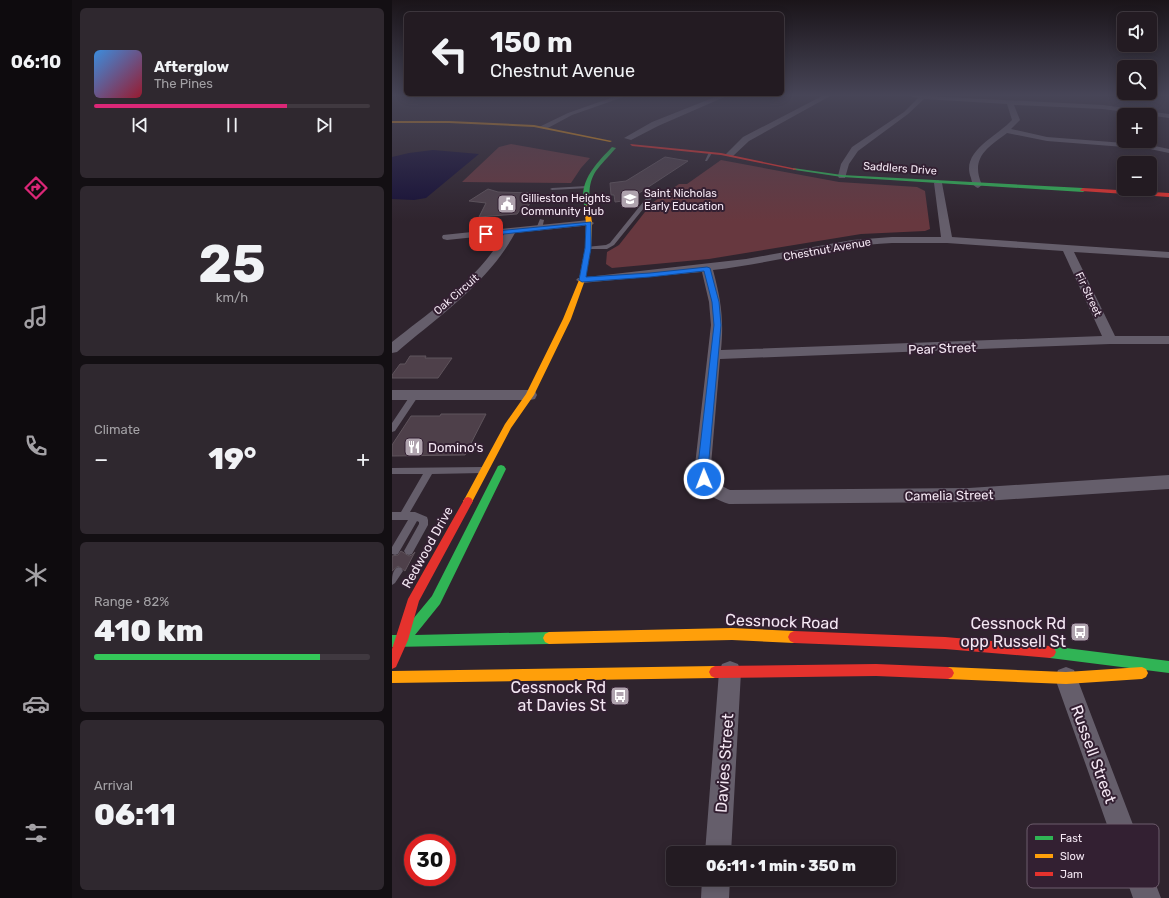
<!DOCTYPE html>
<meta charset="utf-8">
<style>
body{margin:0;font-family:Rubik,sans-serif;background:#2f282f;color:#f1f3f6;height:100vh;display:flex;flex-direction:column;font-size:15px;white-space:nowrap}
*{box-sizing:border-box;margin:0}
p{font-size:13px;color:#a3a1a5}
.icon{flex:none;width:22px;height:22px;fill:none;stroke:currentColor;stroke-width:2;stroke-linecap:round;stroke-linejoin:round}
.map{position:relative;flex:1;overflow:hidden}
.panel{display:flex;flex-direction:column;gap:8px;padding:8px;background:#130f13;width:320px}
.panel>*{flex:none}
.banner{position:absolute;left:12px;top:12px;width:380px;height:84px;border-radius:6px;box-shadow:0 2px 10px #0003,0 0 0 1px #403940;background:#231b22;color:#f1f3f6;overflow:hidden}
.controls{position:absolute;left:725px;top:12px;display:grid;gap:8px}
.controls a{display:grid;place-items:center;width:40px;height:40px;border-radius:6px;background:#231b22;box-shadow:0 2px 10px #0003,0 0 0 1px #403940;font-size:20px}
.speed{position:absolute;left:12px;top:834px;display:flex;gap:8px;font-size:20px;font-weight:700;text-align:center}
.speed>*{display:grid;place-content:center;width:52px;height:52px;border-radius:50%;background:#231b22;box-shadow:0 2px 10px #0003,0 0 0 1px #403940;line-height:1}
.speed .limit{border:6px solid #d22;background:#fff;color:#111}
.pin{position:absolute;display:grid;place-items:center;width:34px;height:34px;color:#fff;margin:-17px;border-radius:8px;box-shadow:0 2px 6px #0006}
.me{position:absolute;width:44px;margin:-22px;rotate:359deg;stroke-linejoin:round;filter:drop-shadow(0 0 3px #0008)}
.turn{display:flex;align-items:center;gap:14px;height:84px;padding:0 20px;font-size:18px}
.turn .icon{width:52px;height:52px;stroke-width:2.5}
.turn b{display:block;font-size:28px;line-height:34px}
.big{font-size:30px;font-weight:800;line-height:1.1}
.panel .tile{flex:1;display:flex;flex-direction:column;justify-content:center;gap:6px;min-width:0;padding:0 14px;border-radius:6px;background:#2f282f}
.panel .dial{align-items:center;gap:0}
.dial b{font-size:52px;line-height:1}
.song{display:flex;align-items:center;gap:12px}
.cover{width:48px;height:48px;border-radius:6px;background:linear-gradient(135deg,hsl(210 70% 55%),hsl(350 70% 35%))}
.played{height:4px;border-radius:2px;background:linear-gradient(90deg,#db2777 70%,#403940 70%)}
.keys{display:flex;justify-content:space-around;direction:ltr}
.heat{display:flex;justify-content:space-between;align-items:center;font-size:22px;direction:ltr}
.charge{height:6px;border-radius:3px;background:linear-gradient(90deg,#34c759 82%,#403940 0)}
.trip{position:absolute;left:274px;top:846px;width:230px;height:40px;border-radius:6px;background:#231b22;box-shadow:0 2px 10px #0003,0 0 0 1px #403940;font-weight:800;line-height:40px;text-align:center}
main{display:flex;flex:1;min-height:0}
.tabs{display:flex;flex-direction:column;width:72px;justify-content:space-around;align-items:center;background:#0e0b0e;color:#a3a1a5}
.tabs .icon{width:28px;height:28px}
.tabs .current{color:#db2777}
.tabs b{font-size:18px;color:#f1f3f6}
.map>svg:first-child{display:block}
.green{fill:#67383f}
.water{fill:#160f36}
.building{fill:#4e404a;stroke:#5f545c}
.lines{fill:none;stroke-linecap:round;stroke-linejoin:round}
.lane{fill:#655e6b;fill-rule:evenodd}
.street{fill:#655e6b;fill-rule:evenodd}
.fast{fill:#30b455;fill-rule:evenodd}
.slow{fill:#ff9f0a;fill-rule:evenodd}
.jam{fill:#e5322d;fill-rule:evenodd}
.route{fill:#1a73e8;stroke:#114b97}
.labels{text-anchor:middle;stroke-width:4;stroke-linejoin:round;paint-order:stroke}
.far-street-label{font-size:11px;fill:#f4e7f3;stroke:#332032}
.far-poi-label{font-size:11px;fill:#f4e7f3;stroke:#332032;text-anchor:start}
.street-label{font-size:13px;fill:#f4e7f3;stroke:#332032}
.poi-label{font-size:13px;fill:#f4e7f3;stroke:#332032;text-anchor:start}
.near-street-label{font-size:16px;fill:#f4e7f3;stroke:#332032}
.near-poi-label{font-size:16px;fill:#f4e7f3;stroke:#332032;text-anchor:end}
.key{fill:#332032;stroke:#6d5c6c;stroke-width:1}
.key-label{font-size:11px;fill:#f4e7f3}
</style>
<main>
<nav class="tabs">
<b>06:10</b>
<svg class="icon current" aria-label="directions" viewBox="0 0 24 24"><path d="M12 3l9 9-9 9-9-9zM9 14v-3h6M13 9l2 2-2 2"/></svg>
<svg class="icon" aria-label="music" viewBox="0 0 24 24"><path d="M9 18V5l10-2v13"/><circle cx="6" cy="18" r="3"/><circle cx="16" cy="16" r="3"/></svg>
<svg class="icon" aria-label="phone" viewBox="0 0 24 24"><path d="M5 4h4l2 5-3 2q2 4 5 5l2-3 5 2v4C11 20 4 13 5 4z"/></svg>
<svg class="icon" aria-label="climate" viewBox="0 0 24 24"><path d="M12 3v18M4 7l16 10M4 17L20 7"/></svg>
<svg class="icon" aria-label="car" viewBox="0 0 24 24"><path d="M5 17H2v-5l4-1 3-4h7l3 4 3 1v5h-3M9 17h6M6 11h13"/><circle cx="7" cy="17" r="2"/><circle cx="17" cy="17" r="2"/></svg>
<svg class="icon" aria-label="filters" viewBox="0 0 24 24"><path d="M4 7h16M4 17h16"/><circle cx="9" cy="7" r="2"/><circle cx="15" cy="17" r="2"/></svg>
</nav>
<section class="panel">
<div class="tile">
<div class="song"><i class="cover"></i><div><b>Afterglow</b><p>The Pines</p></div></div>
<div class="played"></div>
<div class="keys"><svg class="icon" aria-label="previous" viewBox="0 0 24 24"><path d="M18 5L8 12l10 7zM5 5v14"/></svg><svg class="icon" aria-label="pause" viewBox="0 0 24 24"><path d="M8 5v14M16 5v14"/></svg><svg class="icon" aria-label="next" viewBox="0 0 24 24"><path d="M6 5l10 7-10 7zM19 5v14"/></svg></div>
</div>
<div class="tile dial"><b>25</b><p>km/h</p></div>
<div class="tile"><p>Climate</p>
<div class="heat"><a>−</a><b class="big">19°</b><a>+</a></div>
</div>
<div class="tile"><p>Range · 82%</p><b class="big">410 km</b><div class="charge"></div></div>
<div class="tile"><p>Arrival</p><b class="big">06:11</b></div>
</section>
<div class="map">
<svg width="777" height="898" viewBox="0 0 777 898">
<rect width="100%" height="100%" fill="#2f242e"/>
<path class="green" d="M119,144L198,158L189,168L179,183L70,182L107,147Z
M329,160L447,182L525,187L533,191L538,229L533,231L469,234L317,259L220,268L214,264L215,252L227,245L260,203L287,184H295Z"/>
<path class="water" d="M41,150L87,154L34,198L22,200L0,199V157L17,153Z"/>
<path class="building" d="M273,157L296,161L238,199V200L223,202L222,195H219L218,183L234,181Z
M96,189L106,192L142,193L137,205L128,210L125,214L87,217L94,203L77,201Z
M18,356H34L33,358H60L46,378H0V375L8,364H13Z
M49,414H94L73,455L0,456V445L19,416H48Z
M9,551L17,556L20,555L23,552L13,571L6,566L0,571V556L6,555Z"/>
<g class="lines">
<path class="lane" d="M317,152L320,153L315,161H313Z
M194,186L196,187V188L160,190L158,189L160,188Z
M267,189L271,190L260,198L222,245L215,249H194V247L214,245L218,243L256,196Z
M148,219L152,220L150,229L147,231L144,229Z
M23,392L27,395L3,431L0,432V423L20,393Z
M91,467L94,468L95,470L94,472L91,473L40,474L18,512H23L35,517L36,520V525L20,554L17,555L14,554L12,551L27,524V522L25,521L6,554L3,555L0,554V547L16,520H0V512H9L31,474H0V468Z
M6,567L9,568L11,571L3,583L0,585C0,577 0,570 6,567Z"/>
<path class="street" d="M227,95H237L180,115L154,129L147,127L176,113Z
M328,95H337L266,126L239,140L232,138L260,122Z
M432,95H440L357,141L340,157L333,155L351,137Z
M513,95L711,105L777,114V118L711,109L622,105L628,120L619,129L655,137L758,145L777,149V153L758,149L655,141L615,133C595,148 578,158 590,185L586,188C581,186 580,183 579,178C568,151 606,136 620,120L615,104L532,99L516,114L466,151L457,164L453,178H447L446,176L449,164L460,147L512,112L526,98Z
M546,180L550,183L560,237L777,252V258L682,252L723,336H777V344H718L328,359L319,465C321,479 325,484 338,490L577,488L777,475V489L577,502L337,504C316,497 305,488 303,465L319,325L317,302L310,272L190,283L184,280L186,278L354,259L460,240L500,237H549L542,183ZM500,243H555L671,251L710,336L329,350C332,319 329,300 321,270C381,263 440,246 500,243Z
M197,220L202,223L200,225L123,233C96,283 47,316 5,352L0,353V342C40,310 86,280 112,234L55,240L51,239L50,237L51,235Z
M0,390H138L143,391L145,395L143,399L138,400H0Z
M338,661L346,664L349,672L339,853H313L327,672L330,664Z
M674,667L682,670L685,678L769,898H741L663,678L666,670Z
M310,879H338L337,898H309Z"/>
<path class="fast" d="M220,147L224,148C204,171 195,174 198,207L193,208C185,182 204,164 220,147Z
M401,168L450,175L691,188L694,190L691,192L450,177L403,170H401Z
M109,465L112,466L114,469L48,604L23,635L157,632L161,634L163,638L161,642L157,644L0,647V635H9L11,631L40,596L106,466Z
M658,646L777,661V673L658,658L654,656L652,652L654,648Z"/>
<path class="slow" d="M0,121H57L142,125L220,141L218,142L142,127L57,123H0Z
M195,205L198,207L200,223L199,248L193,280L179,319L142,395L119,428L79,504L76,505L73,504L71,501L73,498L113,424L134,394L171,319L187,280L193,248L194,223L192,207Z
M340,628L402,631L406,633L408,637L406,641L402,643L340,640L157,644L153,642L151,638L153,634L157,632Z
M323,666L327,668L329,672L327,676L323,678L0,683V671Z
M556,667L674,672L750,667L754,669L756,673L754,677L750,679L674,684L556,679L552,677L550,673L552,669Z"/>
<path class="jam" d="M238,144L329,153L405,169L403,170L329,155L240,146Z
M691,188L777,193V197L689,191L688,190Z
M76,497L79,498L81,501L27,601L16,640L4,667L0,669V649L16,599L73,498Z
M402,631L553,637L658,646L662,648L664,652L662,656L658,658L553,649L402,643L398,641L396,637L398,633Z
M484,664L556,667L560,669L562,673L560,677L556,679L484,676L323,678L319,676L317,672L319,668L323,666Z"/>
</g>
<linearGradient id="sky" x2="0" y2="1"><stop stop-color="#1a1419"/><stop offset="0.43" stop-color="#474557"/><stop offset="1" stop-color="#474557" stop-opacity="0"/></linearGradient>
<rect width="777" height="221" fill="url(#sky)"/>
<path class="route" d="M199,222V248L194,277L258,273L315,267L318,268L327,302L329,325L315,481H308L306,465L322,325L320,302L312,271L258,277L190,282L187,280L193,248L194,225L94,236L91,234L94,232Z"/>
<defs>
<symbol id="school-square" viewBox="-11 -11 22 22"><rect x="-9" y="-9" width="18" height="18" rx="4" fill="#afa3ae" stroke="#332032"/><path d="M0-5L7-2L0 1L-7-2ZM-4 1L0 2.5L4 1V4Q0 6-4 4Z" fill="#fff"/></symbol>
<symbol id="civic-square" viewBox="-11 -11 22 22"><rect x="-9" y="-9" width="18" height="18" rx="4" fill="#afa3ae" stroke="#332032"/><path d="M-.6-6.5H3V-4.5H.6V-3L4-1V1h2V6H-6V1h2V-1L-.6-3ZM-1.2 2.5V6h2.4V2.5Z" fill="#fff"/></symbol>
<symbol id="restaurant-square" viewBox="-11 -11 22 22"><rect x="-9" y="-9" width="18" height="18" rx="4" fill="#afa3ae" stroke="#332032"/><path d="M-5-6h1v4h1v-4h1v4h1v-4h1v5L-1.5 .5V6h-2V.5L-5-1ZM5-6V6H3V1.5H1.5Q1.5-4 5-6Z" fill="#fff"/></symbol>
<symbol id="bus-square" viewBox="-11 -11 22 22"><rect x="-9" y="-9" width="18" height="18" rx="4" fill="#afa3ae" stroke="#332032"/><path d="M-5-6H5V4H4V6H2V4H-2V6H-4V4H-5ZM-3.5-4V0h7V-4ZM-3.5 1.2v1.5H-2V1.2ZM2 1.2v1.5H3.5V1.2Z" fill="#fff"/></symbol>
</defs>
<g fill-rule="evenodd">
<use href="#school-square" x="227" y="188" width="22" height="22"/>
<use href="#civic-square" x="104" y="193" width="22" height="22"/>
<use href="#restaurant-square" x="11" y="436" width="22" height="22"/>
<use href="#bus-square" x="677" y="621" width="22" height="22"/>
<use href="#bus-square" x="217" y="685" width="22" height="22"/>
</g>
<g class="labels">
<g class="far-street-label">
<text transform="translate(508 168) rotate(4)" y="4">Saddlers Drive</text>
<text transform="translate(435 249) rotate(-10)" y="4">Chestnut Avenue</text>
<text transform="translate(64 294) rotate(-41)" y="4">Oak Circuit</text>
<text transform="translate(697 294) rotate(65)" y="4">Fir Street</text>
</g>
<g class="far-poi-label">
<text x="252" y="197">Saint Nicholas<tspan x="252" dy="13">Early Education</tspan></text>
<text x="129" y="202">Gillieston Heights<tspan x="129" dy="13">Community Hub</tspan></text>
</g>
<g class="street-label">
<text transform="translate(550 348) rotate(-2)" y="5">Pear Street</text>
<text transform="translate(557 495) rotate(-1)" y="5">Camelia Street</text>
<text transform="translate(35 547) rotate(-61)" y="5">Redwood Drive</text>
</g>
<g class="poi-label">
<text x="36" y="452">Domino's</text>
</g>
<g class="near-street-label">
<text transform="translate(390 621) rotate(2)" y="6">Cessnock Road</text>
<text transform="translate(702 754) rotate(70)" y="6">Russell Street</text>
<text transform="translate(332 763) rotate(-86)" y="6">Davies Street</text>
</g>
<g class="near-poi-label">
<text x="674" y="629">Cessnock Rd<tspan x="674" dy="18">opp Russell St</tspan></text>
<text x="214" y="693">Cessnock Rd<tspan x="214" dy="18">at Davies St</tspan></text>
</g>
</g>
<rect x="635" y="824" width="132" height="64" rx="6" class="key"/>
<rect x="643" y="836" width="18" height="4" fill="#30b455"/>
<rect x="643" y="854" width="18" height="4" fill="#ff9f0a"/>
<rect x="643" y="872" width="18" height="4" fill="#e5322d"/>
<g class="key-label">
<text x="668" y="842">Fast</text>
<text x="668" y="860">Slow</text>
<text x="668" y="878">Jam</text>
</g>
</svg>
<div class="controls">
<a><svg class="icon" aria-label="sound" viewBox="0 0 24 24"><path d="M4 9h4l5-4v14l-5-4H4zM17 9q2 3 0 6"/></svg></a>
<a><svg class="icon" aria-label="search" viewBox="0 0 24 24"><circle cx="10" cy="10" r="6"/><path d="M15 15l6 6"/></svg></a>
<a>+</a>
<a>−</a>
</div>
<div class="speed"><div class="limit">30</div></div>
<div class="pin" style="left:94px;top:234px;background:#d93025"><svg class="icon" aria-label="arrive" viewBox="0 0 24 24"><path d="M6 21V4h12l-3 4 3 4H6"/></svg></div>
<svg class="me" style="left:312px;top:479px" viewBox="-20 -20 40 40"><circle r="17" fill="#1a73e8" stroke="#fff" stroke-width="3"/><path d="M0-11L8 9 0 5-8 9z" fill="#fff"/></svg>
<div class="trip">06:11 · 1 min · 350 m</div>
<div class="banner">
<div class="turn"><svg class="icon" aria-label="left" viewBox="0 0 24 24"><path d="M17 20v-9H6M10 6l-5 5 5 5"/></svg><div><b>150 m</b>Chestnut Avenue</div></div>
</div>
</div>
</main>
